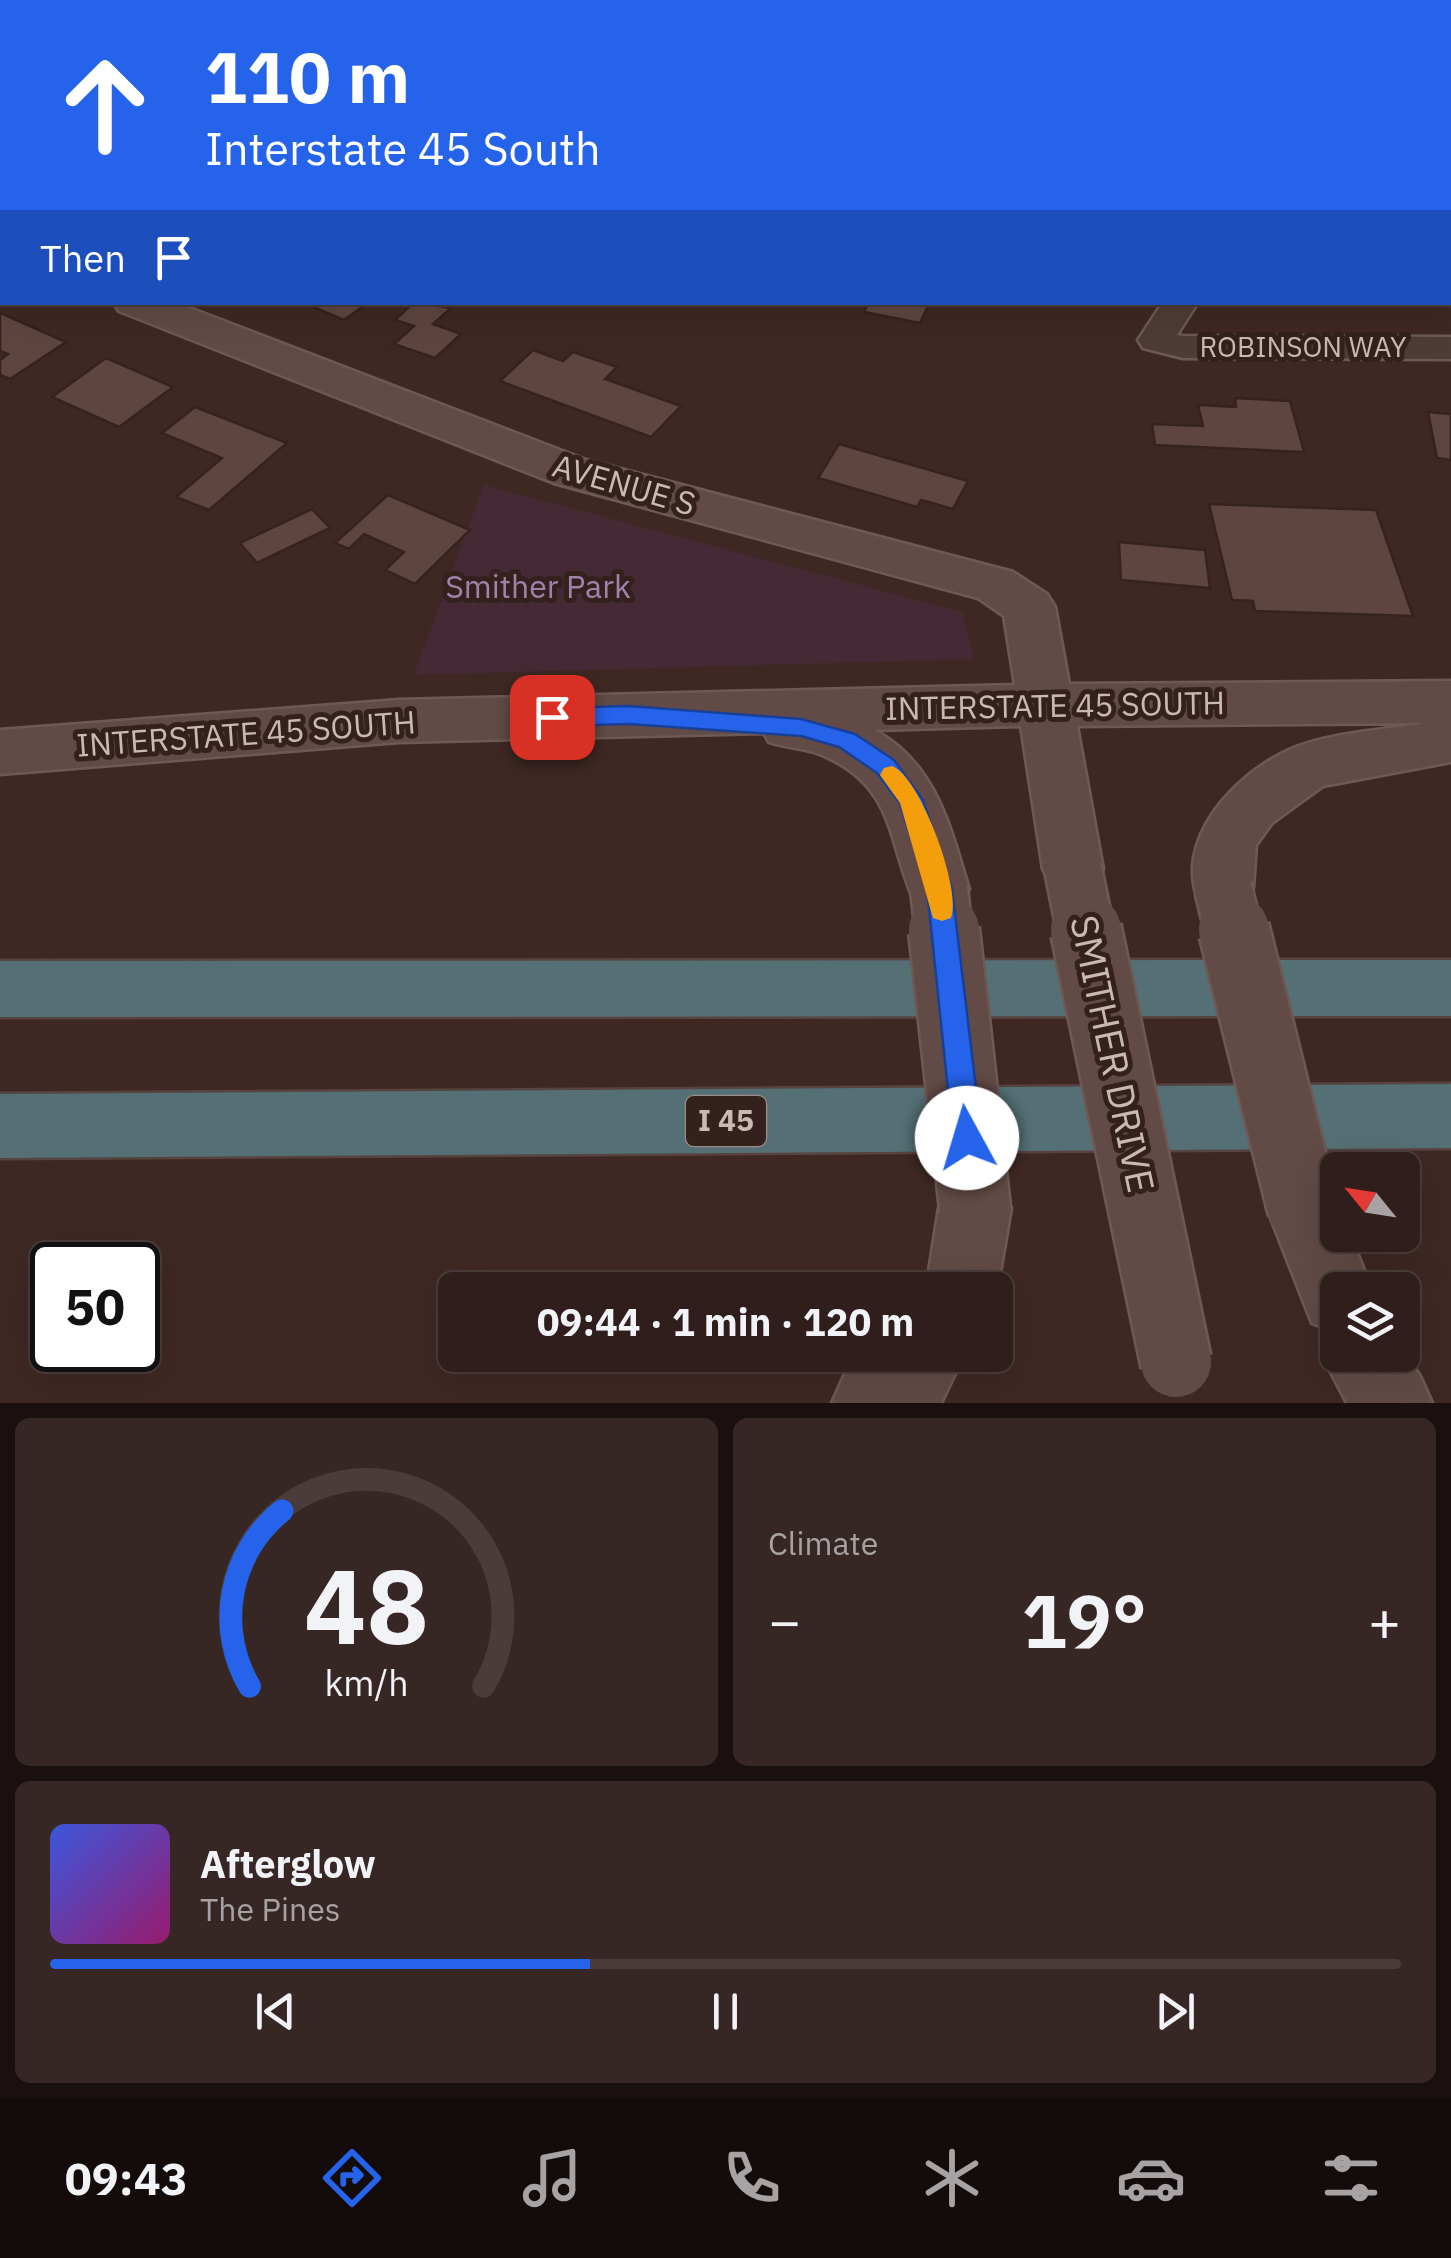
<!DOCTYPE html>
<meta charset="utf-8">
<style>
body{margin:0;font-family:"IBM Plex Sans",sans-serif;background:#372724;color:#f1f3f6;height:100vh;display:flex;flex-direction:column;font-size:38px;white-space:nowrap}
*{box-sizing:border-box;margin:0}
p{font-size:32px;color:#a7a2a3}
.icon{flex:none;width:55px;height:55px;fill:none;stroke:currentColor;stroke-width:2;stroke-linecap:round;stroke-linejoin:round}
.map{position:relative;height:1403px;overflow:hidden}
.side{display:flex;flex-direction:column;gap:15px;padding:15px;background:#1a100f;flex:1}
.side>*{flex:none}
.banner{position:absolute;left:0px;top:0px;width:1452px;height:305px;box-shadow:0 10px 40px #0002,0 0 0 2px #4a3c3a;background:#2563eb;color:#fff;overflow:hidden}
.needle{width:65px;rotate:300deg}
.tools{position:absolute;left:1320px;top:1152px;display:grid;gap:20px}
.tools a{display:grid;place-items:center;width:100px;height:100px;border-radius:15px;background:#2f1e1b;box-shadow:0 10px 40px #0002,0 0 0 2px #4a3c3a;font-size:50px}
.speed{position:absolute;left:30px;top:1242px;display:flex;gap:20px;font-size:50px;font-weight:700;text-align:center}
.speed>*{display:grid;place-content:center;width:130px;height:130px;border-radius:50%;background:#2f1e1b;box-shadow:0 10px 40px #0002,0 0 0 2px #4a3c3a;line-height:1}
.speed .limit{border:5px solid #111;border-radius:15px;background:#fff;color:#111}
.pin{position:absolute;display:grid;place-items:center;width:85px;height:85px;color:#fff;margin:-42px;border-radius:20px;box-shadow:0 5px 15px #0006}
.me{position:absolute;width:110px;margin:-55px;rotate:354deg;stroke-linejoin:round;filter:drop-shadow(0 0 8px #0008)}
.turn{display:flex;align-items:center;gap:35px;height:210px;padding:0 40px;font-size:45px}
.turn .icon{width:130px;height:130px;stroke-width:2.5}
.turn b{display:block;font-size:70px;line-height:85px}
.then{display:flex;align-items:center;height:95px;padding:0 40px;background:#0003;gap:20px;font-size:38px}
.big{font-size:75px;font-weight:800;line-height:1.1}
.side .tile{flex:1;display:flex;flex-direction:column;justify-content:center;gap:15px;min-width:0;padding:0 35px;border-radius:15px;background:#372724}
.side .dial{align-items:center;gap:0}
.dial svg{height:260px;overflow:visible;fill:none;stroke:#4a3c3a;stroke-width:7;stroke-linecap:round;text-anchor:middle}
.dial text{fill:#f1f3f6;stroke:none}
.song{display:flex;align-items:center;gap:30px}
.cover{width:120px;height:120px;border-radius:15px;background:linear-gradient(135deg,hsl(230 70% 55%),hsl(320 70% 35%))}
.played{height:10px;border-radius:5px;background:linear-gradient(90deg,#2563eb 40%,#4a3c3a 40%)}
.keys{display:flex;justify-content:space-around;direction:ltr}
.heat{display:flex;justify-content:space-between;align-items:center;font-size:55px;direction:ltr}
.side .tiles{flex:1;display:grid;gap:15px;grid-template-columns:1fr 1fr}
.tile:last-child{grid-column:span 2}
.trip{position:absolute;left:438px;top:1272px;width:575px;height:100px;border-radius:15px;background:#2f1e1b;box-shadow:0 10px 40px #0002,0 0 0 2px #4a3c3a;font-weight:800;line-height:100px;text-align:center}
.dock{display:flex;height:160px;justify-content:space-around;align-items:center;background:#130c0b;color:#a7a2a3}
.dock .icon{width:70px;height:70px}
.dock .active{color:#2563eb}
.dock b{font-size:45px;color:#f1f3f6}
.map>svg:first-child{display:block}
.green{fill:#452a35}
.building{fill:#5f4540;stroke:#36231f;stroke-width:2.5}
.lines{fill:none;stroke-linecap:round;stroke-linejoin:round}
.street-casing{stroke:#6d5a56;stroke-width:5}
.secondary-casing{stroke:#6d5a56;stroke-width:5}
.highway-casing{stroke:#574440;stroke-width:5}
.street{fill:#4f3c38;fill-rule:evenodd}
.secondary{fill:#624b46;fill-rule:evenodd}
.highway{fill:#557075;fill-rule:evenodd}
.secondary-bridge-far1-casing{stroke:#6d5a56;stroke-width:61;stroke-linecap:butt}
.secondary-bridge-casing{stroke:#6d5a56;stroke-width:75;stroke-linecap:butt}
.secondary-bridge-far1{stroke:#624b46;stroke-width:56}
.secondary-bridge{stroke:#624b46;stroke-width:70}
.route{fill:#2563eb;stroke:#184099;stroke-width:2.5}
.slow{fill:#f59e0b}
.labels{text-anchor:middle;stroke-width:10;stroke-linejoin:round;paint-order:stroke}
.far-street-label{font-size:28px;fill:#cab8b5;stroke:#34211d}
.shield{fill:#34211d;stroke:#9d8b87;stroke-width:2.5}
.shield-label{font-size:30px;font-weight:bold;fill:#cab8b5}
.street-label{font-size:32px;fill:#cab8b5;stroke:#34211d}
.park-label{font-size:32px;fill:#a281aa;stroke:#34211d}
.near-street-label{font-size:38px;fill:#cab8b5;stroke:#34211d}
</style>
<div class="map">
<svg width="1451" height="1403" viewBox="0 0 1451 1403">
<rect width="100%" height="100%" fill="#3f2824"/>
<path class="green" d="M484,485L962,612L974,659L414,675Z"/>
<path class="building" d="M302,302H369L344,320Z
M414,302L451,308L433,324L461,334L435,358L394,344L414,326L395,320Z
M869,302H930L920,323L864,312Z
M0,313L66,342L10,379L0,375V360L8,354L0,351Z
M533,350L563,361L573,352L617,367L605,379L681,406L651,437L500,381Z
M106,358L173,387L119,427L52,397Z
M1235,398L1290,401L1304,452L1155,445L1152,424L1203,426L1198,405L1236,407Z
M195,407L287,443L209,510L176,497L222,458L162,433Z
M1428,412L1451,414V460L1437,458Z
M839,444L968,481L953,509L921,500L917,507L818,478Z
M388,495L470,530L415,584L385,570L404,552L364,534L349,549L335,543Z
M1209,504L1376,510L1413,616L1255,611L1253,601L1232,600Z
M312,509L330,528L257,563L240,543Z
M1119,542L1205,550L1210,588L1121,580Z"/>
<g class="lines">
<defs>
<path id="street" d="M963,0H998L999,2H964Z
M1450,108H1451V127H1450Z
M1163,302H1198L1177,335L1183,336L1451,337V359L1183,358L1143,348L1138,340Z"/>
<path id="secondary" d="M0,237H2V262H0Z
M113,302H174L586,460L1013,572L1047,594L1055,607L1069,684L1451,681V762L1323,786L1272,823L1256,845L1253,888L1245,906L1223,913L1201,906C1170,842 1234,775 1289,750C1326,733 1384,730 1425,723L1077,726L1103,869L1094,887L1073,894L1052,887L1043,869L1021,726L874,730C936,763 950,827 969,889L961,907L939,915L917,907C887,845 898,787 822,755C806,748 787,748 769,742L764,733L399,742L0,774V730L399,700L1015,685L1004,616L978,598L554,483L119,311Z
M975,1173L1000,1183L1011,1208L995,1302V1290H926L939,1208L950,1183Z
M1303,1173L1328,1183L1338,1205V1235H1350L1372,1290H1338V1355H1402V1350L1420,1376L1432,1403H1347L1322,1355L1332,1331L1312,1323L1267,1208L1278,1183Z
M878,1355H964L941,1403H832L844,1376Z"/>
<path id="highway" d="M1451,960V1016L0,1017V961Z
M1451,1084V1148L0,1158V1094Z"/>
</defs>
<use href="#street" class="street-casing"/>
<use href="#secondary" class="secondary-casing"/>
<use href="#highway" class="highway-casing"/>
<use href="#street" class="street"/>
<use href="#secondary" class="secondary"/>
<use href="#highway" class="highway"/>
<defs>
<path id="secondary-bridge-far1" d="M1073,869L1086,933
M1223,888L1234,933
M939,889L944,933"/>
<path id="secondary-bridge" d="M944,930L975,1208
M1086,930L1176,1362
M1234,930L1303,1208"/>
</defs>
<use href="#secondary-bridge-far1" class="secondary-bridge-far1-casing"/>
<use href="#secondary-bridge" class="secondary-bridge-casing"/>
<use href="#secondary-bridge-far1" class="secondary-bridge-far1"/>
<use href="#secondary-bridge" class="secondary-bridge"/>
</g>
<path class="route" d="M629,706L801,719L855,734L894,760L923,800L952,889L982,1138L977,1147L967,1151L957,1147L953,1138L927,889L900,803L877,773L839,747L801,736L629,724L552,726L541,717L552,708Z"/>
<path class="slow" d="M892,766C920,775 963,893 951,918L942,921L933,918L900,803L880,775L884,768Z"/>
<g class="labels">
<g class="far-street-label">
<text x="1303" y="357">ROBINSON WAY</text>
</g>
<rect class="shield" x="686" y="1096" width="80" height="50" rx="8"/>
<g class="shield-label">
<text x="726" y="1131">I 45</text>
</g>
<g class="street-label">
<text transform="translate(624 485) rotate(16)" y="11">AVENUE S</text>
<text transform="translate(1055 706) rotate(-1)" y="11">INTERSTATE 45 SOUTH</text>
<text transform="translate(246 734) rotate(-4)" y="11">INTERSTATE 45 SOUTH</text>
</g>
<g class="park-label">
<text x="538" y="598">Smither Park</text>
</g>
<g class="near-street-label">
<text transform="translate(1112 1054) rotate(78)" y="13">SMITHER DRIVE</text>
</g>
</g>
</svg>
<div class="tools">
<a><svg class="needle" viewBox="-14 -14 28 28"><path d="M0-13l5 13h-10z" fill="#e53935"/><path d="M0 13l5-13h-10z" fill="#a7a2a3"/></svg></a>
<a><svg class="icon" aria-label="layers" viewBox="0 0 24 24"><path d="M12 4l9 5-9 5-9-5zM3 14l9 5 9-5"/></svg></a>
</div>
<div class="speed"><div class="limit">50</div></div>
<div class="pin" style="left:552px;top:717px;background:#d93025"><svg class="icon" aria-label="arrive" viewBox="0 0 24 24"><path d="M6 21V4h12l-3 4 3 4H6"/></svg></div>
<svg class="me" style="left:967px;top:1138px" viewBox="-20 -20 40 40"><circle r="19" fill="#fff"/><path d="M0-13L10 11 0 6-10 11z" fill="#2563eb"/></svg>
<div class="trip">09:44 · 1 min · 120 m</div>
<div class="banner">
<div class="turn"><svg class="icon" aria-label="ahead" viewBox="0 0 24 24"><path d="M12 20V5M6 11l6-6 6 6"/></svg><div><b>110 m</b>Interstate 45 South</div></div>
<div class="then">Then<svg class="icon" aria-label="arrive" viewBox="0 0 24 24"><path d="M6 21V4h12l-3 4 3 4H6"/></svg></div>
</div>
</div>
<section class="side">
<div class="tiles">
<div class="tile dial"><svg viewBox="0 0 100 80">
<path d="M14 69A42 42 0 1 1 86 69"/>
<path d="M14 69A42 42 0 0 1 24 15" stroke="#2563eb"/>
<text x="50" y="56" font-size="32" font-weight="700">48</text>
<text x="50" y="72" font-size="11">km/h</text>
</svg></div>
<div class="tile"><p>Climate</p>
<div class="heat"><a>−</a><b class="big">19°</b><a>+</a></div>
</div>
<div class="tile">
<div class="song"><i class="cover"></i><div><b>Afterglow</b><p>The Pines</p></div></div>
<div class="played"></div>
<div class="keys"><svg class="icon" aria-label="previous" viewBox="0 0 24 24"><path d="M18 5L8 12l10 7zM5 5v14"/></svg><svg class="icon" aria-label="pause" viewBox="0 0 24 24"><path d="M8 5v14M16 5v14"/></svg><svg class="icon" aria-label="next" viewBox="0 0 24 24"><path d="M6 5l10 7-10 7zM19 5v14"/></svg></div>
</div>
</div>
</section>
<nav class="dock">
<b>09:43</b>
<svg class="icon active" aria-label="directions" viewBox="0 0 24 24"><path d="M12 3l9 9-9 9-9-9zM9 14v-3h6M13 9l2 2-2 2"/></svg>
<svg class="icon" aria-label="music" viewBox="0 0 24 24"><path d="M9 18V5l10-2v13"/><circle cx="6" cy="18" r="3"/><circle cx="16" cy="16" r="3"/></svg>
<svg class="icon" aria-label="phone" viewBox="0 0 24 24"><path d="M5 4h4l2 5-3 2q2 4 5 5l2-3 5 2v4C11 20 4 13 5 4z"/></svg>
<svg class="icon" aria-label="climate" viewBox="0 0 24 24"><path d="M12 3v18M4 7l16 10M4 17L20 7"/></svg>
<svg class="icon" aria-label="car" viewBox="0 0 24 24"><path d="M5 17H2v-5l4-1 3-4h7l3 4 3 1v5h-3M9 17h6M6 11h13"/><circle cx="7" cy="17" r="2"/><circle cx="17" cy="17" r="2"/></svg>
<svg class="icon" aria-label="filters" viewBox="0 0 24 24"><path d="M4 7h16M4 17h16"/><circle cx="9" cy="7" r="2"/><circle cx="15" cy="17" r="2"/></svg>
</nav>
